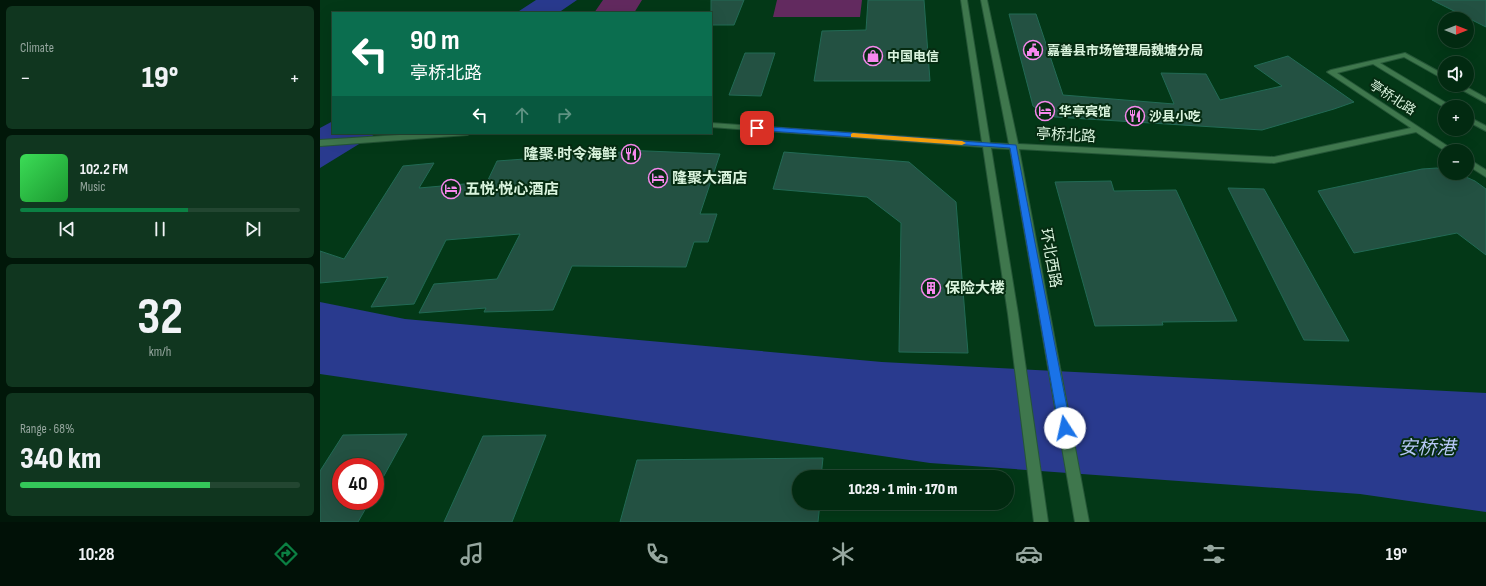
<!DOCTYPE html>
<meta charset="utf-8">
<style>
body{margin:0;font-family:"Sofia Sans Condensed","Noto Sans SC",sans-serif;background:#10361f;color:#f1f3f6;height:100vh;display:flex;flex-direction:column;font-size:15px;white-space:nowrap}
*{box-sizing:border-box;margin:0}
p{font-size:13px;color:#96a79f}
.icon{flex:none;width:22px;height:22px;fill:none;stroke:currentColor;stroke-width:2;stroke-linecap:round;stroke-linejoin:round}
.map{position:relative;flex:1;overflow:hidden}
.details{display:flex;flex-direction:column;gap:6px;padding:6px;background:#011709;width:320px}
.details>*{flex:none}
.top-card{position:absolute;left:12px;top:12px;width:380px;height:122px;border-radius:0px;box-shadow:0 4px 16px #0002,0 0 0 1px #234631;background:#0b6e4f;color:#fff;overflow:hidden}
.needle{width:26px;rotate:90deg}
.tools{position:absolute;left:1118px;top:12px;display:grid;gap:8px}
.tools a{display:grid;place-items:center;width:36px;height:36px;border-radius:50%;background:#022a11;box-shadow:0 4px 16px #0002,0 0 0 1px #234631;font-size:20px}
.speed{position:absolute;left:12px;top:458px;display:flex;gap:8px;font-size:20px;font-weight:700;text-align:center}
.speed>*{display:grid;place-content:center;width:52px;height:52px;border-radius:50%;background:#022a11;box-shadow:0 4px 16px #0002,0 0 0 1px #234631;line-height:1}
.speed .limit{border:6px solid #d22;background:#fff;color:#111}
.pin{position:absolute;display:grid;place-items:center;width:34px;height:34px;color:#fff;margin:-17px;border-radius:8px;box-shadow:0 2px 6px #0006}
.me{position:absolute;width:44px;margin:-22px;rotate:350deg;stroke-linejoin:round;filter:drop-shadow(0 0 3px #0008)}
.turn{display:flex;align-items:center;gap:14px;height:84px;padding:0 12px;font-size:18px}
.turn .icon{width:52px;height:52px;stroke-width:2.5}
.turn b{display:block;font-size:28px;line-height:34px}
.lanes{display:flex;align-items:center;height:38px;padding:0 12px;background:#0003;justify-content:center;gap:20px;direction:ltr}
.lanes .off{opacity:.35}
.big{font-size:30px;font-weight:800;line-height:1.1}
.details .tile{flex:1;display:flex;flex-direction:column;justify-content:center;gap:6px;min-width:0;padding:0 14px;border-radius:6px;background:#10361f}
.details .dial{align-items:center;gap:0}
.dial b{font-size:52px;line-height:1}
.song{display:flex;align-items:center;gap:12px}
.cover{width:48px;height:48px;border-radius:6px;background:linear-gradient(135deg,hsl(130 70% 55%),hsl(130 70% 35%))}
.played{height:4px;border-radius:2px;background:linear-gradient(90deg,#0b8043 60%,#234631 60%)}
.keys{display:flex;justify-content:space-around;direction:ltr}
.heat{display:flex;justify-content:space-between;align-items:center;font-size:22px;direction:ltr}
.charge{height:6px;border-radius:3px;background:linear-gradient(90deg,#34c759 68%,#234631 0)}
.trip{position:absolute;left:472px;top:470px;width:222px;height:40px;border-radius:20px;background:#022a11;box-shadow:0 4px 16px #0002,0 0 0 1px #234631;font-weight:800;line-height:40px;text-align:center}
.tabs{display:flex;height:64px;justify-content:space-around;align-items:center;background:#011107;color:#96a79f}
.tabs .icon{width:28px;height:28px}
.tabs .active{color:#0b8043}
.tabs b{font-size:18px;color:#f1f3f6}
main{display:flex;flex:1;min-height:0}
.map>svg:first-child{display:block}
.green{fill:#622a5f}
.water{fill:#293a8e}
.building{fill:#235142;stroke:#226a55}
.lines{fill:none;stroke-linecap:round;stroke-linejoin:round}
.minor-casing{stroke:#255637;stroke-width:2}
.minor{fill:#3f774d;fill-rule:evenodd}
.route{fill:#1a73e8;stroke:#114b97}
.slow{fill:#f59e0b}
.labels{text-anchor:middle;stroke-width:4;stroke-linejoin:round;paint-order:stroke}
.far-poi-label{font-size:13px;font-weight:bold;fill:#daf4de;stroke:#062c12;text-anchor:start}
.far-street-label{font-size:13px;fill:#daf4de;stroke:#062c12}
.street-label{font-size:15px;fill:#daf4de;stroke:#062c12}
.poi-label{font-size:15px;font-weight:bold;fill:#daf4de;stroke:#062c12;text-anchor:start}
.near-water-label{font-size:19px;font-style:italic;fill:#b7c7f6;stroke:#062c12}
</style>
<main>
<section class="details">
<div class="tile"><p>Climate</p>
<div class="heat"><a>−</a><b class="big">19°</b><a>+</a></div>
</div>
<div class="tile">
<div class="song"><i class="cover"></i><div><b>102.2 FM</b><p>Music</p></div></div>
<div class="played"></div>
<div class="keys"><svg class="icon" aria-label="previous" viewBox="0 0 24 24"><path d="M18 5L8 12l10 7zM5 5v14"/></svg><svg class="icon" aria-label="pause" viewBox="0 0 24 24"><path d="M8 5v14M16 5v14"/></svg><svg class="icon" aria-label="next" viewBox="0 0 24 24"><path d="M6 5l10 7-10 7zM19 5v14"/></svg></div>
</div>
<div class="tile dial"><b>32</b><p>km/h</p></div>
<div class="tile"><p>Range · 68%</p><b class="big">340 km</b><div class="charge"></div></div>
</section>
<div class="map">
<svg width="1166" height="522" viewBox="0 0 1166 522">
<rect width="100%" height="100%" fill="#033817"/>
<path class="green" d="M283,0H322L314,13H274Z
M457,0H542L540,17H453Z"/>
<path class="water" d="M216,0H257L238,13H196Z
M13,121V133H57L0,168V128Z
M0,302L85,319L562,362L1166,393V512L1040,494L610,463L0,374Z"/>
<path class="building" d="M391,0H424L414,25H391Z
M548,0H604L610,81H494L502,31L546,30Z
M1112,0H1166V27Z
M689,14H716L743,95L854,104L841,73L886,74L900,100L962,86L934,66L968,56L1034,102L1014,109L942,130L735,117L724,113L713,106Z
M425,53H455L441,96L409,95Z
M303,150L400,154L380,214H397L388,242H374L366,267L252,266L233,310L164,312L166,308L99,313L114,284L177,279L200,234L126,240L94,304L51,307L68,277L0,283V251L24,259L83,166L114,163L99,188L167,182L177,161L302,152Z
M464,152L589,162L636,202L648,353L579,352L581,223L547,197L453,189Z
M1117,168L1125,170V173H1137L1155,181L1166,189V255L1137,233L1034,253L998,191L1102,169Z
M791,181L794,191L856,190L917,321L842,322L843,325L775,326L735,182Z
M908,188L944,189L1029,341L984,340Z
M87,434L55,492V467H21V501H50L38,522H0V471L23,435Z
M226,435L192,522H124L163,436Z
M503,458L501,477H479V503H500L498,522H300L317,460Z"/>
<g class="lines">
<defs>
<path id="minor" d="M641,0H647L670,143L689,144L661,0H667L698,144L954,157L1091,128L1007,72L1011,70L1085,53L1125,75V80L1084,57L1060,63L1133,107L1125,108L1053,64L1017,73L1135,151H1125L1096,132L954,163L699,149L769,522H755L690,149L671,148L698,314L728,522H714L688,314L663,147L391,127V123L662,142Z
M1133,85H1143L1166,98V103Z
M1147,116L1166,126V131L1147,121Z
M111,133H151L147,135L0,146V140Z
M1147,158L1166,170V177L1147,165Z"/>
</defs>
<use href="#minor" class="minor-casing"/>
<use href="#minor" class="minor"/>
</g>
<path class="route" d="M437,126L696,145L751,428L749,431L745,433L741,431L739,428L690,148L434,130V127Z"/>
<path class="slow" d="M533,133L642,141L646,143L642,145L531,137V134Z"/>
<defs>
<symbol id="civic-ring" viewBox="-11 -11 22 22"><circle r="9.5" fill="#062c12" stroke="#f688ed" stroke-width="1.5"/><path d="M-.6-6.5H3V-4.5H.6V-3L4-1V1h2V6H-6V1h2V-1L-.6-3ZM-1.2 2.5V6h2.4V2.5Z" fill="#f688ed"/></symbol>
<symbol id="shop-ring" viewBox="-11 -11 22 22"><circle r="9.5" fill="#062c12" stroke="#f688ed" stroke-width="1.5"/><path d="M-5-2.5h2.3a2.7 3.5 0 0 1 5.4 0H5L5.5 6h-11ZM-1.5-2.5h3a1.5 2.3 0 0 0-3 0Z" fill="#f688ed"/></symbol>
<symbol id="hotel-ring" viewBox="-11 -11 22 22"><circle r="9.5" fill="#062c12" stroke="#f688ed" stroke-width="1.5"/><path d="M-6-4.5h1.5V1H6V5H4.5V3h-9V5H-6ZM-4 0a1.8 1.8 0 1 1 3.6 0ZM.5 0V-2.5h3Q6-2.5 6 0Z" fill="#f688ed"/></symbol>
<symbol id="restaurant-ring" viewBox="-11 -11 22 22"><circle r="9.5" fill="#062c12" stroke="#f688ed" stroke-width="1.5"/><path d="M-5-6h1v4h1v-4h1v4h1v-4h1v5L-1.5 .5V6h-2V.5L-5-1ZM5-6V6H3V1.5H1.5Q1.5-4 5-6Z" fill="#f688ed"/></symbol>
<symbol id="building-ring" viewBox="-11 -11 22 22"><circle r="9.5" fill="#062c12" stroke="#f688ed" stroke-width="1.5"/><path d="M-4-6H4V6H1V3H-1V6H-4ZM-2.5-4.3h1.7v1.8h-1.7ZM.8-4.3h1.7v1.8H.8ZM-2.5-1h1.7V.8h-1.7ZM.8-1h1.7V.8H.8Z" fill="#f688ed"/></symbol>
</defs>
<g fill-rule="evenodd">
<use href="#civic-ring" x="702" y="39" width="22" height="22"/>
<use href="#shop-ring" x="542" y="45" width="22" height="22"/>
<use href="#hotel-ring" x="714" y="100" width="22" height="22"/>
<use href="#restaurant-ring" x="804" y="105" width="22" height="22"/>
<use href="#restaurant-ring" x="300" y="143" width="22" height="22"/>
<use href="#hotel-ring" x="327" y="167" width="22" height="22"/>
<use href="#hotel-ring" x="120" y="178" width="22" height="22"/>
<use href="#building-ring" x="600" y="277" width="22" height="22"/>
</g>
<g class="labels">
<g class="far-poi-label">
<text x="727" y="55">嘉善县市场管理局魏塘分局</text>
<text x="567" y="61">中国电信</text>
<text x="739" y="116">华亭宾馆</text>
<text x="829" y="121">沙县小吃</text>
</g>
<g class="far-street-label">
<text transform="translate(1073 97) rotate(33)" y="5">亭桥北路</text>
</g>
<g class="street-label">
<text transform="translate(746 135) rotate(3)" y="5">亭桥北路</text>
<text transform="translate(731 258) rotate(80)" y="5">环北西路</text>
</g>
<g class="poi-label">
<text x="297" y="159" text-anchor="end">隆聚·时令海鲜</text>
<text x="352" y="183">隆聚大酒店</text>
<text x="145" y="194">五悦·悦心酒店</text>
<text x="625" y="293">保险大楼</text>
</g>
<g class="near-water-label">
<text x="1107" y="454">安桥港</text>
</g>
</g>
</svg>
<div class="tools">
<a><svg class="needle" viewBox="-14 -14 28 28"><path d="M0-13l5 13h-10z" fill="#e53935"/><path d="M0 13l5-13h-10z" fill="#96a79f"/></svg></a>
<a><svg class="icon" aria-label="sound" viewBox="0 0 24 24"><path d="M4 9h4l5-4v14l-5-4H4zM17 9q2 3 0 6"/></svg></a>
<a>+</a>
<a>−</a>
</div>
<div class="speed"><div class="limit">40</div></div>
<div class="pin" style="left:437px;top:128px;background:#d93025"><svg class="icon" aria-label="arrive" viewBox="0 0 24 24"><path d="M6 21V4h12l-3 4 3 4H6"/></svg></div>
<svg class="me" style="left:745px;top:428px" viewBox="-20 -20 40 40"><circle r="19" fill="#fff"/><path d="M0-13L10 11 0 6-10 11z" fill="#1a73e8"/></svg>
<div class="trip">10:29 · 1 min · 170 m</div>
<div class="top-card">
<div class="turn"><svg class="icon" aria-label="left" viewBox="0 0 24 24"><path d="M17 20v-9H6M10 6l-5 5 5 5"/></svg><div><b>90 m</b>亭桥北路</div></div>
<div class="lanes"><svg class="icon" aria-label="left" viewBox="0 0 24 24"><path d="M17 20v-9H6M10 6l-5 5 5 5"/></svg><svg class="icon off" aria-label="ahead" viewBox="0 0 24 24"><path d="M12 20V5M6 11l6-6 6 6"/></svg><svg class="icon off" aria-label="right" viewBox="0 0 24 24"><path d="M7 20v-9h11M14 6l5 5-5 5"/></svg></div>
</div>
</div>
</main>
<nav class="tabs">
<b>10:28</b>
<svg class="icon active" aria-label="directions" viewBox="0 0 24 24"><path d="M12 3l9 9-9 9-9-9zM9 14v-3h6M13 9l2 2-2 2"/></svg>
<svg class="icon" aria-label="music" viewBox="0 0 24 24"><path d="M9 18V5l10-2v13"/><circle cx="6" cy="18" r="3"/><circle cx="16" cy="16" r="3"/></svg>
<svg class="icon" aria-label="phone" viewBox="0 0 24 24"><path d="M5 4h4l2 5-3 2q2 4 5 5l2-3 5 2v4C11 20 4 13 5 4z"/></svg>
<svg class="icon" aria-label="climate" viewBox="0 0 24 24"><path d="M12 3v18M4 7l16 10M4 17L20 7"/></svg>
<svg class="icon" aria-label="car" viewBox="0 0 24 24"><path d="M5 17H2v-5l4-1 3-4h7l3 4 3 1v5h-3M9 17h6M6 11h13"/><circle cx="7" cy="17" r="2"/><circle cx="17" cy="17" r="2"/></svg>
<svg class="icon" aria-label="filters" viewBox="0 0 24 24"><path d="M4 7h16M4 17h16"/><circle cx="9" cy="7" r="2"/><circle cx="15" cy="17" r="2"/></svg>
<b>19°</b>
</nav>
